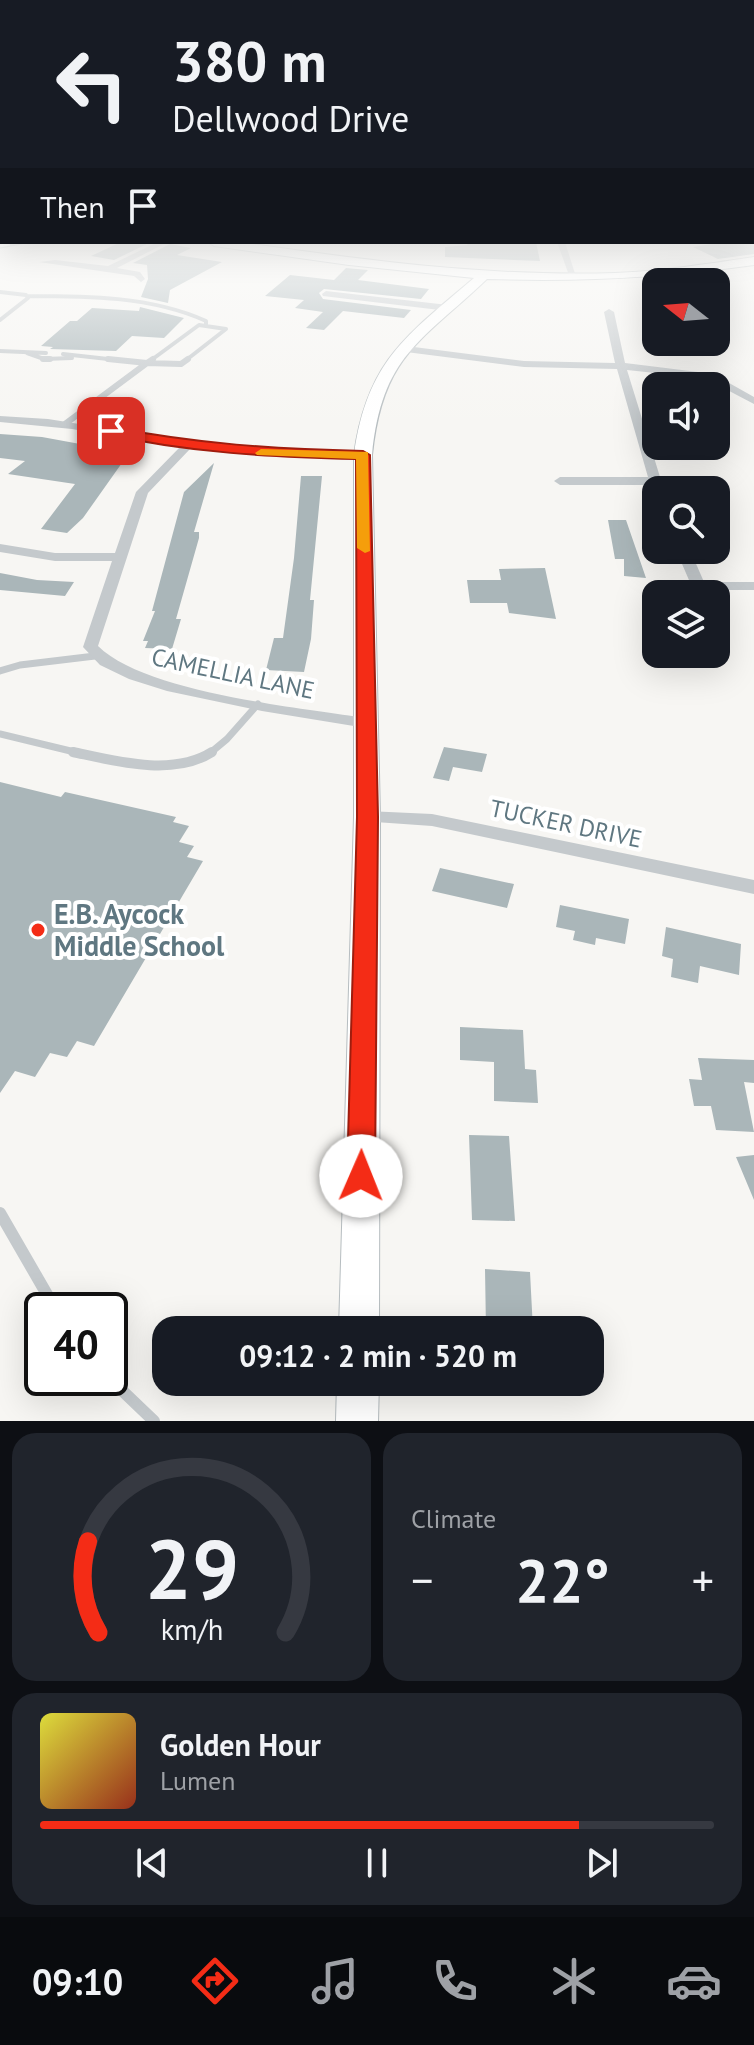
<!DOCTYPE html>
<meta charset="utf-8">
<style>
body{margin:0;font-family:"PT Sans",sans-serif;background:#20242c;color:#f1f3f6;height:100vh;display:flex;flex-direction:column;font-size:30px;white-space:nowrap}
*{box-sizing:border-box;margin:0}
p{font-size:26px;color:#9ea1a6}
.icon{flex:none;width:44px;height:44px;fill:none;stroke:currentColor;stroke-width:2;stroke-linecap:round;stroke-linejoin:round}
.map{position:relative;height:1421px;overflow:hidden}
.drawer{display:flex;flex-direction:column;gap:12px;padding:12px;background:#0d0f14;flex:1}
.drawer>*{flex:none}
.banner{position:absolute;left:0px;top:0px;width:754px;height:244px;box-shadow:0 8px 32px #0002;background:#171b24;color:#f1f3f6;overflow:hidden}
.needle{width:52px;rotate:287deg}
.tools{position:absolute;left:642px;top:268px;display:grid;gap:16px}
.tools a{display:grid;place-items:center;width:88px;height:88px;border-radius:16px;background:#171b24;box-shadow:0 8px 32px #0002;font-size:40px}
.speed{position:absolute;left:24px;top:1292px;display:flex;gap:16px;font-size:40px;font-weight:700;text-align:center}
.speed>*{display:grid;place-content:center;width:104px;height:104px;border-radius:50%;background:#171b24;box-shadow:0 8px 32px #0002;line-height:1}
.speed .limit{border:4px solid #111;border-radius:12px;background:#fff;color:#111}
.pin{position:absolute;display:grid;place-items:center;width:68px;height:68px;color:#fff;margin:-34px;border-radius:16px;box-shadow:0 4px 12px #0006}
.me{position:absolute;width:88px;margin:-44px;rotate:1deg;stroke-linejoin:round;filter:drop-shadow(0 0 6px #0008)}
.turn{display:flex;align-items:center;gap:28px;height:168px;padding:0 40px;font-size:36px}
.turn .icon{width:104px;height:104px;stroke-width:2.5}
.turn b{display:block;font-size:56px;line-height:68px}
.then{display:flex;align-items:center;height:76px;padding:0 40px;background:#0003;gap:16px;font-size:30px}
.big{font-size:60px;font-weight:700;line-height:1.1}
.drawer .tile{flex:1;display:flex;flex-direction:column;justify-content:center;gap:12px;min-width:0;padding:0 28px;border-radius:24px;background:#20242c}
.drawer .dial{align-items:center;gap:0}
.dial svg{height:208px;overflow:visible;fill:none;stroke:#363941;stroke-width:7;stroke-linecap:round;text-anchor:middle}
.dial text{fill:#f1f3f6;stroke:none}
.song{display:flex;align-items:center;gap:24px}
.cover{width:96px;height:96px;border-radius:12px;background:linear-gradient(135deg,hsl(60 70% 55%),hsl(10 70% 35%))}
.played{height:8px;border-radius:4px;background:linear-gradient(90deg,#f42c16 80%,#363941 80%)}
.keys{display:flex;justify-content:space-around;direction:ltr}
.heat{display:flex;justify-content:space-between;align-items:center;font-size:44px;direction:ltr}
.drawer .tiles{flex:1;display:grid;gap:12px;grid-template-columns:1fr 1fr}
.tile:last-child{grid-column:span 2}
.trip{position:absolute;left:152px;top:1316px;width:452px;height:80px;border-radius:24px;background:#171b24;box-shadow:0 8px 32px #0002;font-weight:700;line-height:80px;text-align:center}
.dock{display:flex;height:128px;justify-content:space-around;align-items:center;background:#090b0e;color:#9ea1a6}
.dock .icon{width:56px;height:56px}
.dock .current{color:#f42c16}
.dock b{font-size:36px;color:#f1f3f6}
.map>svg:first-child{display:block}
.building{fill:#aab6b9}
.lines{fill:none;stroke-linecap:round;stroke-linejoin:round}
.secondary-casing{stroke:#b6bdc0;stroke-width:2}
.lane-far4{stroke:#c4c9cc;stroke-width:4}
.lane-far3{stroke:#c4c9cc;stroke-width:6}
.lane-far2{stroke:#c4c9cc;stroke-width:7}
.lane-far1{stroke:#c4c9cc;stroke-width:10}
.lane{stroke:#c4c9cc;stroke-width:12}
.street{fill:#c4c9cc;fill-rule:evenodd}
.secondary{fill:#fff;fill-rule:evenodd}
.rail-casing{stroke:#a2abaf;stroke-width:5}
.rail{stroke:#fff;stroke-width:3;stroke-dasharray:10;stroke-linecap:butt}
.route{fill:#f42c16;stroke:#9f1d0e;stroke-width:2}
.slow{fill:#f59e0b}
.poi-dot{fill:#f42c16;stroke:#fff;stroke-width:3}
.labels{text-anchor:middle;stroke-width:8;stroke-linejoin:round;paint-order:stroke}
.street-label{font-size:24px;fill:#5f7781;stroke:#fff}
.near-poi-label{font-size:28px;font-weight:bold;fill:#5f7781;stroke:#fff;text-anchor:start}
</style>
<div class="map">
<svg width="754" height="1421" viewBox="0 0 754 1421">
<rect width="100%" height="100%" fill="#f7f6f3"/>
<path class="building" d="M121,242H151L114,260L91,256Z
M464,242H536L540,261L445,257V247L468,245Z
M724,242H754V254L718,259L693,247Z
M170,244L191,248L177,255L222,262L170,290L168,303L141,297L148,279L147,265L133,263Z
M346,268L368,270L358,280L429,289L421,299L324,289L319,293L323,299L411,310L404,318L343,311L324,330L306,328L323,312L295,308L304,300L265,296L290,275L334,280Z
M140,307L184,318L164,338L132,336L116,351L50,349L53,347L41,346L70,321H77L92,308L139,311Z
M0,434L42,437L129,453L83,518L67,533L41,529L75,484L8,474L25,461L0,458Z
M214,463L194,532H199V538L176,619H181L172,649L145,648L148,641H143L155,611H152L184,492Z
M301,476H322L310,600H314L311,639L304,672L266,670L274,638H283L294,558Z
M608,520H626L646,578L624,576V559H615Z
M545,568L556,619L509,613L507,603H470L467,580H501L499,569Z
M0,573L37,580L74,582L65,596L0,590Z
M444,747L487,754L482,772L453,767L449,781L433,778Z
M0,782L61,797L65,792L176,817L173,822L189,826L179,842L194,846L187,857L203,861L94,1046L77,1041L67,1057L50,1053L35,1077L15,1071L0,1093Z
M440,868L514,884L507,908L432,891Z
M560,905L629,919L625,944L596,938L595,945L573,940L575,931L556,927Z
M666,927L741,944L739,975L700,966L698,983L671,977L673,959L662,956Z
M460,1027L523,1030L525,1069L536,1070L538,1103L494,1101V1062L460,1060Z
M698,1058L754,1060V1083L744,1082L754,1132L716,1130L711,1106H694L689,1079L702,1080Z
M469,1135L509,1136L515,1221L472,1220Z
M754,1155V1200L736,1157Z
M485,1269L530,1272L533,1330H486Z"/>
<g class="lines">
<defs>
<path id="secondary" d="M208,242H238C363,260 488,277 615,273C661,271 708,264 754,257V265C664,278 578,282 487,279C421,342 382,355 372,455L380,817L379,1330H339L354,817V455C367,361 406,336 474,278L349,265L214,246Z
M337,1382H379L378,1421H336Z"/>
</defs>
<use href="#secondary" class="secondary-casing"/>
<path class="lane-far4" d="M0,292L26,295L28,298L0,320
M27,296C86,296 151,296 206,321V326
M0,351L46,353
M27,353L44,359L72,358
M63,354L126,361
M150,361L199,325L226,329L185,361"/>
<path class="lane-far3" d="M43,359H50
M153,359L147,363L181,364L188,359
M65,424L147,363L108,359"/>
<path class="lane-far2" d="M0,671L20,665L95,656
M0,734L83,754
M209,754L227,739L258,704"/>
<path class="lane-far1" d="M73,752C115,761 173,777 212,752"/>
<path class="lane" d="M0,1213L56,1310
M109,1378L154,1421"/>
<path class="street" d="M158,242H168L117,268L140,272L145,279L141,282L134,276L39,262L55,260L108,266Z
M359,242H423L419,244H363Z
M557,242H565L577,280L570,278Z
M326,291L448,305L452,308L448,311L323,296L322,294Z
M609,309L614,312L625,363L698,372L722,379L754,397V404L714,383L693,377L627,370L664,490H656V493L650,485H560L554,481L560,477H648L617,369L524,367L406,352L401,349L406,346L524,361L615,363L604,312Z
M0,416L48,419L211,445L367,453L369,455L363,458L254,455L190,449L148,493L98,646C146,693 297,707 366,718L374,723L372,727L366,728L262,711L167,691L129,679L100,665L83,647L112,561H55L0,552V544L55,553H115L136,492L179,448L72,429L0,422Z
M676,550H690L704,582H754V590H707L709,594H695Z
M716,626L721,627L729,644L727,647L716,646Z
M367,811L432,814L754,880V894L432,826L361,821L358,817L361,813Z"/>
<use href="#secondary" class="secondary"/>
<defs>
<path id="rail" d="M0,246L21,242"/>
</defs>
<use href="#rail" class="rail-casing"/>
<use href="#rail" class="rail"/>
</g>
<linearGradient id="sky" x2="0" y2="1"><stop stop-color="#96bddd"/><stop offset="0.54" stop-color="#fbfbfa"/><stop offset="1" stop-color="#fbfbfa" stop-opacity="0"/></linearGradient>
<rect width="754" height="428" fill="url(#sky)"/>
<path class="route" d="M111,427C199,444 273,449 363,451L370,455L378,817L375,1176L371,1185L361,1189L351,1185L347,1176L357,817L356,459C272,457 189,453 106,434V428Z"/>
<path class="slow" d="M261,449L368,452L370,551L365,553L357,548L356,459L257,455L255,453Z"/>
<circle class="poi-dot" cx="38" cy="930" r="8"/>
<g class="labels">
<g class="street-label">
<text transform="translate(233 674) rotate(12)" y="8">CAMELLIA LANE</text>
<text transform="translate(566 824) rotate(12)" y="8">TUCKER DRIVE</text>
</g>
<g class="near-poi-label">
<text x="54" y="924">E.B. Aycock<tspan x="54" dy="32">Middle School</tspan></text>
</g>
</g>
</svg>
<div class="tools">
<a><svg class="needle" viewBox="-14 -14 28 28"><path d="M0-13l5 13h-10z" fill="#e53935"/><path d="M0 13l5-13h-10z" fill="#9ea1a6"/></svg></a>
<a><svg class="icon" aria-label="sound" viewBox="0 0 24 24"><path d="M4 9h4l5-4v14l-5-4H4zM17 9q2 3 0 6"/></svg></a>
<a><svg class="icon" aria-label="search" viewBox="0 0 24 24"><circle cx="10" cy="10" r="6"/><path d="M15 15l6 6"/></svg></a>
<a><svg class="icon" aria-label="layers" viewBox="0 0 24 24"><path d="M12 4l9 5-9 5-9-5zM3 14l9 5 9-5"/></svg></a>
</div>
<div class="speed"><div class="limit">40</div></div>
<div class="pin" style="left:111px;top:431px;background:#d93025"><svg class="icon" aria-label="arrive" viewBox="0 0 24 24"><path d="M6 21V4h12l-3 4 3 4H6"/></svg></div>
<svg class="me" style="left:361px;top:1176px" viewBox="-20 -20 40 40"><circle r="19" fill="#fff"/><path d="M0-13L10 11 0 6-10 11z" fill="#f42c16"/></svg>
<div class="trip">09:12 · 2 min · 520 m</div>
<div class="banner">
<div class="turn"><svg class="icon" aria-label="left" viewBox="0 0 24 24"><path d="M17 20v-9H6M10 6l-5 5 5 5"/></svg><div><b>380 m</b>Dellwood Drive</div></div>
<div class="then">Then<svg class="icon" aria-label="arrive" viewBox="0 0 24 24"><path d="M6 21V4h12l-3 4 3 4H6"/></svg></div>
</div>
</div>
<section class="drawer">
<div class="tiles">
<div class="tile dial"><svg viewBox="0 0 100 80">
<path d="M14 69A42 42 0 1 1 86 69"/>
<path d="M14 69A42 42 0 0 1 10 34" stroke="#f42c16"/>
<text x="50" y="56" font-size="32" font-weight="700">29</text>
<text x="50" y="72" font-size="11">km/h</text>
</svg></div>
<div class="tile"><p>Climate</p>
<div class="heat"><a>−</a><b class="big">22°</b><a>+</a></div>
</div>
<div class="tile">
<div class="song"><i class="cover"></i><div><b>Golden Hour</b><p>Lumen</p></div></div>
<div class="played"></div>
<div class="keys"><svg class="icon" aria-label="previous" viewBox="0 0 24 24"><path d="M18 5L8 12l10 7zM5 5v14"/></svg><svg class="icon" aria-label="pause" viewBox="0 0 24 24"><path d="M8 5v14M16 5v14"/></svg><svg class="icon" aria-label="next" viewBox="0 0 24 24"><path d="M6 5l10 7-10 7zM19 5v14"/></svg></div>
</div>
</div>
</section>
<nav class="dock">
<b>09:10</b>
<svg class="icon current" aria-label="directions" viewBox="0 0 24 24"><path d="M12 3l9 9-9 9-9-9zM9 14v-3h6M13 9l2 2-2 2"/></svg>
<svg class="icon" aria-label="music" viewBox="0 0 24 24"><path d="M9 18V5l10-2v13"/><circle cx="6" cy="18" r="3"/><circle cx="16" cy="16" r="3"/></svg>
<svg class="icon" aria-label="phone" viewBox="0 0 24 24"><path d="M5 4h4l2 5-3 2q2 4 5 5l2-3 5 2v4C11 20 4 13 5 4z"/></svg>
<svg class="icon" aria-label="climate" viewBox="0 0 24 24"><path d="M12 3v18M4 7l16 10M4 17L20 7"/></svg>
<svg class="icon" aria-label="car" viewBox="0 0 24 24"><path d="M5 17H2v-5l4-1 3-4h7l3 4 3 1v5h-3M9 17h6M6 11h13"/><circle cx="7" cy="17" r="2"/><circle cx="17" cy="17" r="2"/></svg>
</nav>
